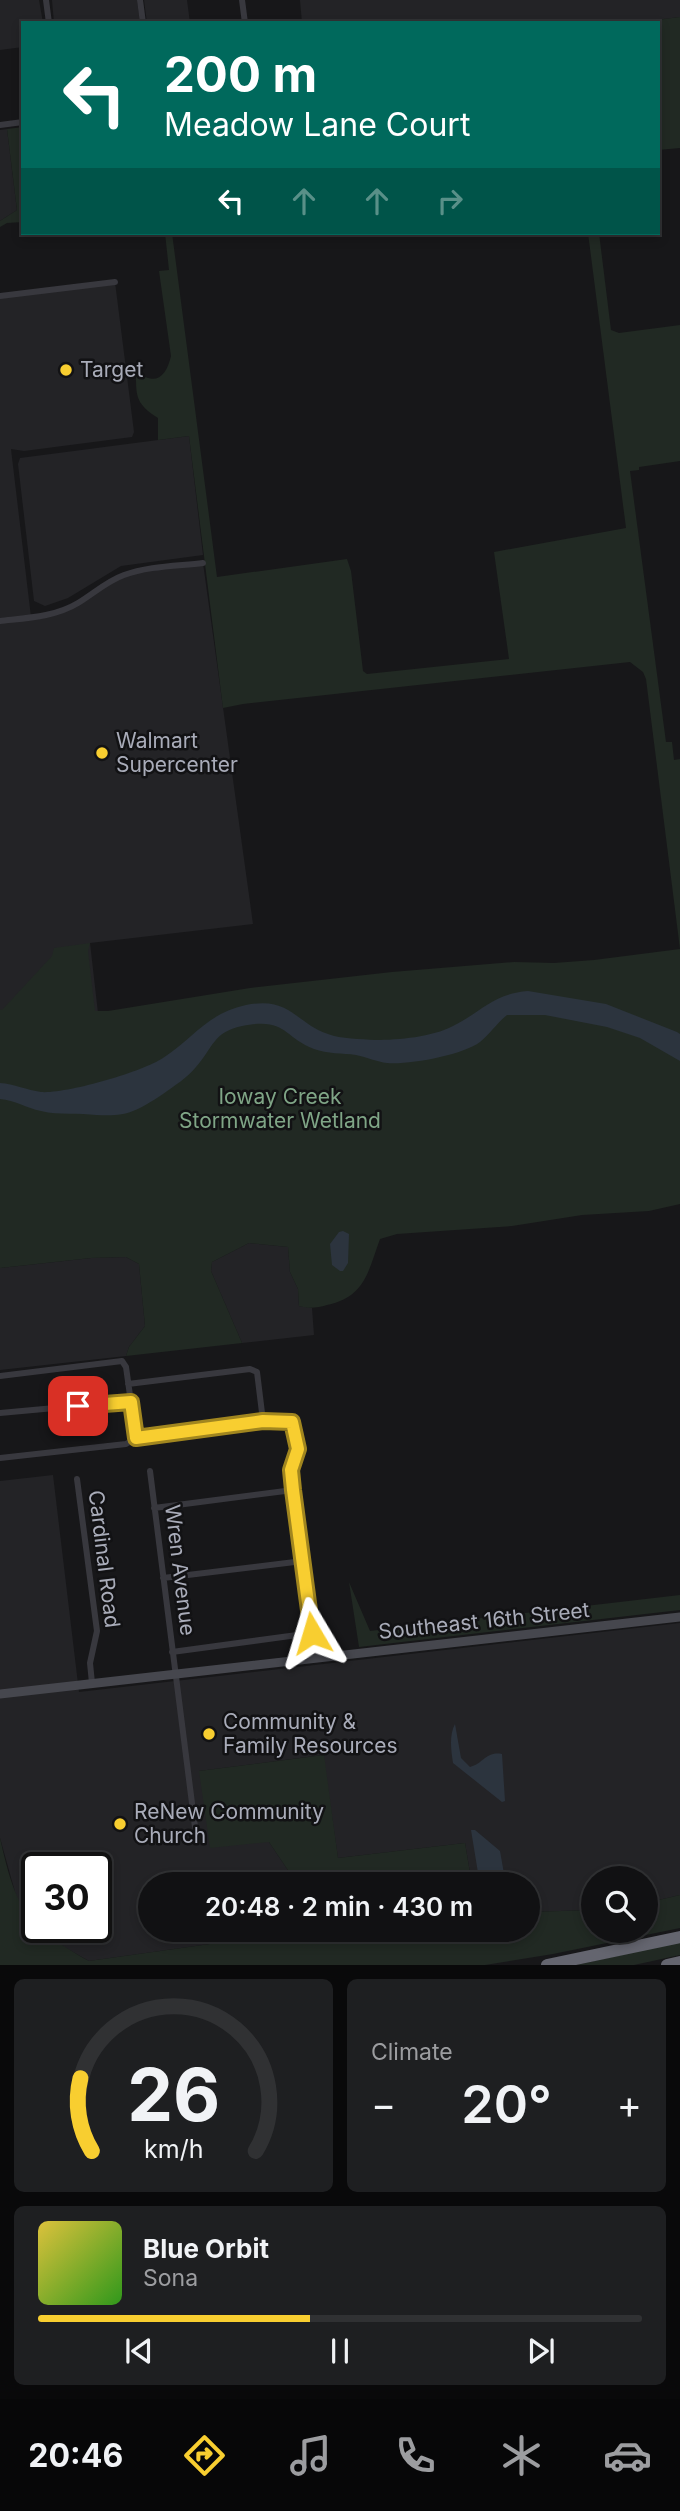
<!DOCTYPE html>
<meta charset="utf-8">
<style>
body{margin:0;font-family:Inter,sans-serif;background:#1e1f21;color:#f1f3f6;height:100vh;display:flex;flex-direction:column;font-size:26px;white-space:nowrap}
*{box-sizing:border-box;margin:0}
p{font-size:23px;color:#9c9da0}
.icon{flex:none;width:38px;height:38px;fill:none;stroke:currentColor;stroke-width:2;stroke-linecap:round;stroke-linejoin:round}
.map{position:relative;height:1965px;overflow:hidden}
.drawer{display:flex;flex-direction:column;gap:14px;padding:14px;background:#09090a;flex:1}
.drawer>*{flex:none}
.guide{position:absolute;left:21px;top:21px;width:639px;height:214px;border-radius:0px;box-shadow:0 4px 10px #0003,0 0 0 2px #303133;background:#00695c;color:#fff;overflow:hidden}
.controls{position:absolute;left:581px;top:1866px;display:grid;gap:14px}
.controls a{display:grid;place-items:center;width:77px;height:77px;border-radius:50%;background:#111113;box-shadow:0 4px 10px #0003,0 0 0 2px #303133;font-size:35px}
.speed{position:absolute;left:21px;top:1852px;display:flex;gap:14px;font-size:35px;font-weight:700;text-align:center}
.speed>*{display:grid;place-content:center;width:91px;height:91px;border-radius:50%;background:#111113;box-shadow:0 4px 10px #0003,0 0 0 2px #303133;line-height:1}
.speed .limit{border:4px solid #111;border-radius:10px;background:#fff;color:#111}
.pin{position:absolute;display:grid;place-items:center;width:60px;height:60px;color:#fff;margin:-30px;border-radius:14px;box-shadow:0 4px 10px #0006}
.me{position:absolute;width:77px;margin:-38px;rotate:353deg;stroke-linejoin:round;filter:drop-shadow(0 0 5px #0008)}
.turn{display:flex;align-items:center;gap:24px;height:147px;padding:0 28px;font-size:32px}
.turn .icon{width:91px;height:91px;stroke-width:2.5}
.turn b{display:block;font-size:49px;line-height:60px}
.lanes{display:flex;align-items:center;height:66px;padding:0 28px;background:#0003;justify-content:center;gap:35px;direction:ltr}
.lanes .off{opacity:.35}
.big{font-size:52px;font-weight:600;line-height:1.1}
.drawer .tile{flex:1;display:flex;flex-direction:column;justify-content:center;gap:10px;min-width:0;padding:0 24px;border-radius:10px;background:#1e1f21}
.drawer .dial{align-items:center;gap:0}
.dial svg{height:182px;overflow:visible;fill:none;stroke:#303133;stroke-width:7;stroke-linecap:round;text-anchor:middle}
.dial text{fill:#f1f3f6;stroke:none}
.song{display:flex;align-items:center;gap:21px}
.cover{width:84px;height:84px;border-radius:10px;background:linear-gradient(135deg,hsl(50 70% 55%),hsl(110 70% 35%))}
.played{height:7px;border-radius:4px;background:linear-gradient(90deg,#f8ce30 45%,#303133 45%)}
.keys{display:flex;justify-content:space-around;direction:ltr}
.heat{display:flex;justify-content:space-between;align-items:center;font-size:38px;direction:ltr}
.drawer .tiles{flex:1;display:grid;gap:14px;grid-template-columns:1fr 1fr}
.tile:last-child{grid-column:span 2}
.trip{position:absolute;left:138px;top:1872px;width:402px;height:70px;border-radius:35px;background:#111113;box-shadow:0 4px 10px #0003,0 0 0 2px #303133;font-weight:600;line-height:70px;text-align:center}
.tab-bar{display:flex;height:112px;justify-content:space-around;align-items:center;background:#070708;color:#9c9da0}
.tab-bar .icon{width:49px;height:49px}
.tab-bar .on{color:#f8ce30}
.tab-bar b{font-size:32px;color:#f1f3f6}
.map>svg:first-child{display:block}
.built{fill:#232326}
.green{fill:#212923}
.water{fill:#2c343e}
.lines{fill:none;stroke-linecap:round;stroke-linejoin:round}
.street{stroke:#38383e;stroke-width:6}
.secondary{stroke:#46474e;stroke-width:9}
.highway{stroke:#64656f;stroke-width:12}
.route-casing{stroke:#a1861f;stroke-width:18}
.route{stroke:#f8ce30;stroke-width:12}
.poi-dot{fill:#f8ce30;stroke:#121214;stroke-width:2.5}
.labels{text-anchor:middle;stroke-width:5;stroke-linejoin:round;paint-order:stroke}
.poi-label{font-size:21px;fill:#a9acb9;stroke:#121214;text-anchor:start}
.park-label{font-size:21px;fill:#7fa586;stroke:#121214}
.street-label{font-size:21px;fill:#a9acb9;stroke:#121214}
</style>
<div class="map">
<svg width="680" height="1965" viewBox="0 0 680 1965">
<rect width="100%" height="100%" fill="#171719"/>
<path class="built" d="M0,0H39L43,23H23V47L0,50Z
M52,0H137L140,23H54Z
M144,0H187L190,23H147Z
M300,0H680V17L633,23H302Z
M7,129L17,210L0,221V130Z
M115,282L134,432L132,437L24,451L11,449L31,617L62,610L122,575L203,563L253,924L90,943L101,1039L0,1053V296Z
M189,436L203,555L121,566L68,598L45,606L34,601L18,464L20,458Z
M249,1243L288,1247L290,1272L298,1289L299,1306L312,1308L314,1335L242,1343L211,1271L212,1262Z
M126,1257L139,1264L145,1326L129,1347L126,1356L0,1370V1268L91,1258Z
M53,1475L79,1692L680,1623V1895L646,1903V1878H593V1910L529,1912L528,1885H472L465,1843L338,1858L323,1755L199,1771L269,1842L298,1885H150V1930H309L89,1961L57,1943L38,1927H96V1867H37V1926L17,1899L0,1838V1481Z"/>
<path class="green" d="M680,17V148L658,150V23H633Z
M23,127V222L7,223L0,227V221L17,210L7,129Z
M165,233H172L217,577L347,559L351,571L363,671L367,674L509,659L494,552L626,528L588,233H599L611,330L619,333L680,325V461L639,467V470L630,471L666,742H672L674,760L680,759V1204L649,1211L582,1215L512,1226L397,1234L380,1239C368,1272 365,1297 327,1305C317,1308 309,1309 299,1306L298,1289L290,1272L288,1247L249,1243L212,1262L211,1271L242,1343L126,1356L129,1347L145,1326L139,1264L126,1257L91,1258L0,1268V1009L2,1010L52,956L54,948L90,943L88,951L95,1011H108L250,988L392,972L514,962L554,963L594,960L680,949L646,679L643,672L630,662L243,704L223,708L189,436L158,440V418C135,403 136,396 136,370C154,387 166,378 171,356L159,271L169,270Z
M349,1582L370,1631L680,1595V1610L359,1647Z
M324,1755L338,1858L465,1843L472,1885H298L269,1842L210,1848L199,1771Z
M0,1838C16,1909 25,1925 89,1961L309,1930H528L529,1912L593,1910V1930H646V1903L680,1895V1928L553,1954L485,1965H0Z
M680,1942V1955L634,1965H576Z"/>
<path class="water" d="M528,991L606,1004L677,1032L680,1034V1061L640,1038L607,1027L545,1015H507C497,1023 490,1034 480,1042C463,1055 409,1065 387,1063C377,1062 367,1057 356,1055C343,1053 327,1054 314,1049C282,1036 286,1017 242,1026C213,1032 213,1048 196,1067C187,1078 174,1086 163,1094C130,1116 123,1117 83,1114C69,1113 55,1115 41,1111C26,1108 15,1100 0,1099V1083C14,1084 27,1090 41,1092C66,1094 142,1072 163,1058C194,1038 206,1014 246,1005C291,996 295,1023 328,1034C341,1039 361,1039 375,1040C399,1040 432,1037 453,1026C483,1011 492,994 528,991Z
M343,1231L349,1234L348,1263L343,1271H340L332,1265L330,1244L339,1232Z
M455,1724L461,1758L470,1767C483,1764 486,1751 502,1754L505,1801L502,1802L453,1763C451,1750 449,1735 455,1724Z
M471,1830H475L500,1851L506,1885H480Z"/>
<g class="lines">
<path class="street" d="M46,0L49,23
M140,0L143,23
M242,0L245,23
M0,125L23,122
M0,296L115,282
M0,621C26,618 55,617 78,603C93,594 107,581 124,575C148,566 178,566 203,563
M0,1376L122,1361L126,1367L136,1438
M128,1384L250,1369L257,1372L263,1421
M0,1413L131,1401
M0,1458L126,1444L136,1438L263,1421L292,1422L298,1449L291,1470L293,1490L316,1657
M150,1471L195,1827
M77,1479L97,1631L90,1663L92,1683
M154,1508L293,1490
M163,1578L303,1561
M172,1652L312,1633"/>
<path class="secondary" d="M0,1694L680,1617"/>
<path class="highway" d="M547,1965L680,1937
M667,1965L680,1962"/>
</g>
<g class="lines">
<defs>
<path id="route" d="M78,1406L131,1402L136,1438L263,1421L292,1422L298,1449L291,1470L293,1490L312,1633"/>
</defs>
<use href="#route" class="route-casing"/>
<use href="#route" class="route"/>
</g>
<g class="poi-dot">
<circle cx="66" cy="370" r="7"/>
<circle cx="102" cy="753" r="7"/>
<circle cx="209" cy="1734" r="7"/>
<circle cx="120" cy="1824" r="7"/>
</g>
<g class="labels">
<g class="poi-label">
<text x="80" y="377">Target</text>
<text x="116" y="748">Walmart<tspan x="116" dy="24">Supercenter</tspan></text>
<text x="223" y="1729">Community &amp;<tspan x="223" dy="24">Family Resources</tspan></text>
<text x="134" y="1819">ReNew Community<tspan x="134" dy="24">Church</tspan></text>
</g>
<g class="park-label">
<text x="280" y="1104">Ioway Creek<tspan x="280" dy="24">Stormwater Wetland</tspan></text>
</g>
<g class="street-label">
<text transform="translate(104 1559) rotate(83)" y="7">Cardinal Road</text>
<text transform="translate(180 1570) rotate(83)" y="7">Wren Avenue</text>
<text transform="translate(484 1621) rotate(-6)" y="7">Southeast 16th Street</text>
</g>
</g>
</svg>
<div class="controls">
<a><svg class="icon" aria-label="search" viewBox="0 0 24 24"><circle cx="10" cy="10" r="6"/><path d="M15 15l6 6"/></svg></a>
</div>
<div class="speed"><div class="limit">30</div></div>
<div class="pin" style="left:78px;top:1406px;background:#d93025"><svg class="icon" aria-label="arrive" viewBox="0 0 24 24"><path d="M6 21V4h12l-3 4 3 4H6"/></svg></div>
<svg class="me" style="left:312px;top:1633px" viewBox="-20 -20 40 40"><path d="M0-17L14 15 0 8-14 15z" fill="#f8ce30" stroke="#fff" stroke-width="4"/></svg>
<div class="trip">20:48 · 2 min · 430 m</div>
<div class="guide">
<div class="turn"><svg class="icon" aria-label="left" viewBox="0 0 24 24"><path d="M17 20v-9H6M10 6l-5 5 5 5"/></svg><div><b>200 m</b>Meadow Lane Court</div></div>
<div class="lanes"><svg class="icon" aria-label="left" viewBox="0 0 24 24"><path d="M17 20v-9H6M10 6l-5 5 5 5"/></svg><svg class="icon off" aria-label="ahead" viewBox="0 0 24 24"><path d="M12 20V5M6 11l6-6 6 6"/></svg><svg class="icon off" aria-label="ahead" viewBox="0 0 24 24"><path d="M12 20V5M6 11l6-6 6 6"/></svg><svg class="icon off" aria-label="right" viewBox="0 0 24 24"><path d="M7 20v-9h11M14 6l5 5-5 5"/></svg></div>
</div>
</div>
<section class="drawer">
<div class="tiles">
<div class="tile dial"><svg viewBox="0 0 100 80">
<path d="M14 69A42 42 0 1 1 86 69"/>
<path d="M14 69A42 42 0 0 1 9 37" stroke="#f8ce30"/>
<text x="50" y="56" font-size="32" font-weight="700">26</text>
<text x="50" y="72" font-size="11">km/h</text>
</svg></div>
<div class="tile"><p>Climate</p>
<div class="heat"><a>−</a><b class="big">20°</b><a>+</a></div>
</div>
<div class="tile">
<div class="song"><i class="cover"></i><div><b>Blue Orbit</b><p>Sona</p></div></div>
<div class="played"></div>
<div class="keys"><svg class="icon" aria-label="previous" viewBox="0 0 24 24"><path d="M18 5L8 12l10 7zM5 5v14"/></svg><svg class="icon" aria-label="pause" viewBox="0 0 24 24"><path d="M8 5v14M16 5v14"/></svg><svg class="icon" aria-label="next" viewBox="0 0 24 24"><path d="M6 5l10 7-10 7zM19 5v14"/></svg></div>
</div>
</div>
</section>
<nav class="tab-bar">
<b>20:46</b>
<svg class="icon on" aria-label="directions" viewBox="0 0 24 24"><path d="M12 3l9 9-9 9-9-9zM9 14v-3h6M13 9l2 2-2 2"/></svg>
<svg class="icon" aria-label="music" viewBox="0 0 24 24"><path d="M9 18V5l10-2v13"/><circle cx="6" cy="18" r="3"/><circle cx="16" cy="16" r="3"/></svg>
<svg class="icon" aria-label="phone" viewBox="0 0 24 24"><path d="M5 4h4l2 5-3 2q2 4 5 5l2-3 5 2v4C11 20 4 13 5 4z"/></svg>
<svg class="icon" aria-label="climate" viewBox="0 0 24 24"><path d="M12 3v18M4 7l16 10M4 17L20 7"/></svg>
<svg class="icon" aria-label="car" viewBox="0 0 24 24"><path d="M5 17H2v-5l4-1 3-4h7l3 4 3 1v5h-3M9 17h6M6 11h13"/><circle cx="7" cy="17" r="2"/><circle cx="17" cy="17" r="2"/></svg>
</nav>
